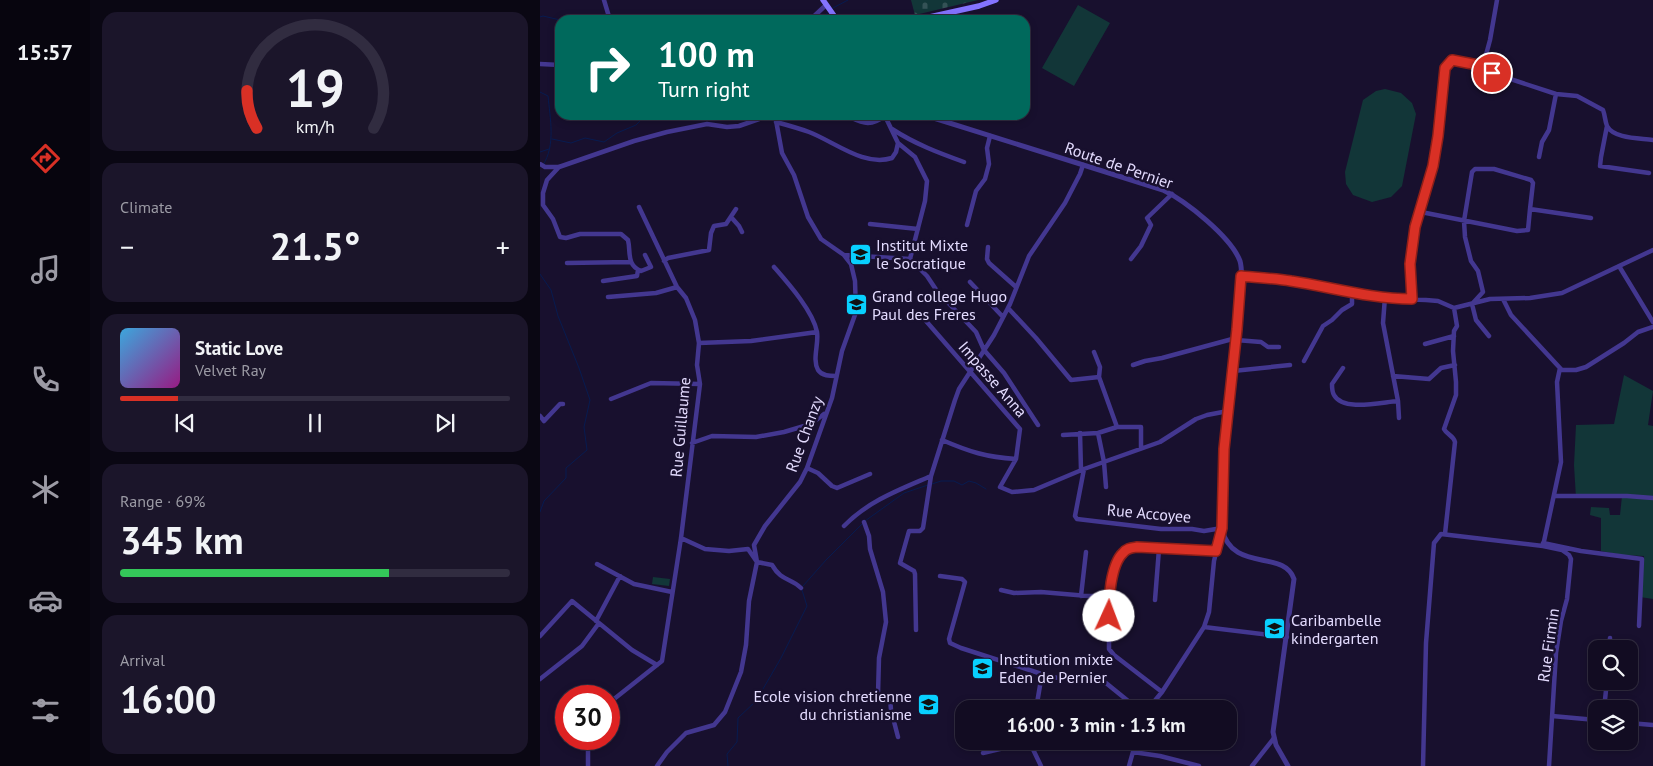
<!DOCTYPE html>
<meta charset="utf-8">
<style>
body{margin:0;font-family:"PT Sans",sans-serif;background:#1b152a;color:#f1f3f6;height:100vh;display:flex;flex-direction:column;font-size:19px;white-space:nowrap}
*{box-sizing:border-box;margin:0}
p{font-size:16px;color:#9c9ba5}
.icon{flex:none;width:28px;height:28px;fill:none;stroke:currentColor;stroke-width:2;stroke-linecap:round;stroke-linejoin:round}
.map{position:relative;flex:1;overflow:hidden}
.side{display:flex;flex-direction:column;gap:12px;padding:12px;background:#0a0713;width:450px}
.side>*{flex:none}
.banner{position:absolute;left:15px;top:15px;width:475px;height:105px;border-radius:15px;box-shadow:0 2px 8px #0003,0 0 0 1px #312c40;background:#00695c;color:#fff;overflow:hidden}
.tools{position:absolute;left:1048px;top:640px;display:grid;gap:10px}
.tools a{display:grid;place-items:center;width:50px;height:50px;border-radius:10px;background:#120c22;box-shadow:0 2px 8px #0003,0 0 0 1px #312c40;font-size:25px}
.speed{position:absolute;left:15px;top:685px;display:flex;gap:10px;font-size:25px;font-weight:700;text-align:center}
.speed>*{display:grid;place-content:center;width:65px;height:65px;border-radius:50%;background:#120c22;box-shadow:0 2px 8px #0003,0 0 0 1px #312c40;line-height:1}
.speed .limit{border:8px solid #d22;background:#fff;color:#111}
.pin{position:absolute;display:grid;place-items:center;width:42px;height:42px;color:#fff;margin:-21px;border:2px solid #fff;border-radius:50%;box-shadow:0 1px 5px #0007}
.me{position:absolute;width:55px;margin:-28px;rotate:2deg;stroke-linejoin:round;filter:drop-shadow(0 0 4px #0008)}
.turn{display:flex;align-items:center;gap:18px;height:105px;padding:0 20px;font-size:22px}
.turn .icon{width:65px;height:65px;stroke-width:2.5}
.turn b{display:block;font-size:35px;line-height:42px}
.big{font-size:38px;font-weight:700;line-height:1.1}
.side .tile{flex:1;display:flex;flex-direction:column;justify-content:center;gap:8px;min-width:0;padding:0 18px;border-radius:15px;background:#1b152a}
.side .dial{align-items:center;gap:0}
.dial svg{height:130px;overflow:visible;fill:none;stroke:#312c40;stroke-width:7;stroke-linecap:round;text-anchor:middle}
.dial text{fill:#f1f3f6;stroke:none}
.song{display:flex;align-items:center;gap:15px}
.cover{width:60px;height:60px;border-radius:8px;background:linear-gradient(135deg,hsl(200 70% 55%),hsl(310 70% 35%))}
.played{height:5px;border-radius:2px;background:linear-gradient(90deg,#d93025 15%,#312c40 15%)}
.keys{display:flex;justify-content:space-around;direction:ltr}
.heat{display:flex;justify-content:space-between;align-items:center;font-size:28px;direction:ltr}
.charge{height:8px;border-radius:4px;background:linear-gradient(90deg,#34c759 69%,#312c40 0)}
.trip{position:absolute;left:415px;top:700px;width:282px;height:50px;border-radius:15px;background:#120c22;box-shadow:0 2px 8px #0003,0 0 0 1px #312c40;font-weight:700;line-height:50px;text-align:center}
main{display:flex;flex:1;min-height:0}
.tabs{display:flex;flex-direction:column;width:90px;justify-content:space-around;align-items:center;background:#07050e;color:#9c9ba5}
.tabs .icon{width:35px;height:35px}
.tabs .on{color:#d93025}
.tabs b{font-size:22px;color:#f1f3f6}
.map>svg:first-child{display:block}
.green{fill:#123638}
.cemetery{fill:url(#cemetery-stones)}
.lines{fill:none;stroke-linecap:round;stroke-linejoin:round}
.stream{stroke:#071b50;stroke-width:1}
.minor{stroke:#433790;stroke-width:4.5}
.tertiary{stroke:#433790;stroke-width:5}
.secondary{stroke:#8473ff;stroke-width:5.5}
.route-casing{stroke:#8d1f18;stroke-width:12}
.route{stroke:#d93025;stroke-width:9}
.labels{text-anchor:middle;stroke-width:5;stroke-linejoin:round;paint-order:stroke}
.street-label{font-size:16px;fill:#e4dcff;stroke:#18102e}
.poi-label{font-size:16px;fill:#e4dcff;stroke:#18102e;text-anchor:start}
</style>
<main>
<nav class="tabs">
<b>15:57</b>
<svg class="icon on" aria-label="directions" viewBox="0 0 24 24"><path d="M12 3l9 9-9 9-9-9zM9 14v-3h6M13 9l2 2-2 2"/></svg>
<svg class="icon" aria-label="music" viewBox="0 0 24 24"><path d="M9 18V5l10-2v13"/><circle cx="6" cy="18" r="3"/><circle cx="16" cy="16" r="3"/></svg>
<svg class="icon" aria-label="phone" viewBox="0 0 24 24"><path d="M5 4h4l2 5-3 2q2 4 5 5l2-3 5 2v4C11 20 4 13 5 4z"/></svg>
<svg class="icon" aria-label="climate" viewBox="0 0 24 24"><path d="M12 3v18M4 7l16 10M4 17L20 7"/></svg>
<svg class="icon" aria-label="car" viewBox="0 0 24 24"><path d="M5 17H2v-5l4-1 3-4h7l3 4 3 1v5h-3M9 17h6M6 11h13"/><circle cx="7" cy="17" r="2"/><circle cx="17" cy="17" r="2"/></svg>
<svg class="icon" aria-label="filters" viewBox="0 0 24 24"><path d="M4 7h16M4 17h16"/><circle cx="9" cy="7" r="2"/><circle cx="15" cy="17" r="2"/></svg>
</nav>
<section class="side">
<div class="tile dial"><svg viewBox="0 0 100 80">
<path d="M14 69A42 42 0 1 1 86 69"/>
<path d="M14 69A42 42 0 0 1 8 46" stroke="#d93025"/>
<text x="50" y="56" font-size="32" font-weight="700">19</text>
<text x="50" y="72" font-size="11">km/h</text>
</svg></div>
<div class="tile"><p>Climate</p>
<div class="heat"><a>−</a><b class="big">21.5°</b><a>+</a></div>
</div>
<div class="tile">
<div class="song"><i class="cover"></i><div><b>Static Love</b><p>Velvet Ray</p></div></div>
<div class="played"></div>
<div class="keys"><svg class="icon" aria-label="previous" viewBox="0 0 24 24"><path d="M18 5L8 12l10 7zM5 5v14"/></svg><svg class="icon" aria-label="pause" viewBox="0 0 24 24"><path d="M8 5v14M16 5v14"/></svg><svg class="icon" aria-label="next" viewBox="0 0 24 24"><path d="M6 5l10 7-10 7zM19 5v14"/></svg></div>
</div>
<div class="tile"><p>Range · 69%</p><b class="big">345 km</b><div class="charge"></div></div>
<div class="tile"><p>Arrival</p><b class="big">16:00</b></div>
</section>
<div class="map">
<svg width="1113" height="766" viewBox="0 0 1113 766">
<defs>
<pattern id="cemetery-stones" width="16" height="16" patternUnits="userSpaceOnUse" patternTransform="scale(1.25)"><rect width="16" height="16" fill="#123638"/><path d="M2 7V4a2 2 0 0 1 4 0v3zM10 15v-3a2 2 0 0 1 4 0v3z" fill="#345256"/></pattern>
</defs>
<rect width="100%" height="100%" fill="#18102e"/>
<path class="green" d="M538,5L570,23L534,86L502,68Z
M845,89L861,93L872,103L876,114L862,186L851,197L832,202L813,195L806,184L805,172L823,100L836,91Z
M1084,375L1113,391L1108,425L1113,426V599L1100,597L1104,556L1082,555L1061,551V518L1050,515L1051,507L1069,508L1070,515H1080L1082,496L1074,495L1036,498L1034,465L1036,425L1074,424Z
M113,577L130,579L129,586L112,584Z"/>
<path class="cemetery" d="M371,0H438L375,15Z"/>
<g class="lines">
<path class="stream" d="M293,8L308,0
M0,17L3,16L20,20
M24,20L52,17L60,20
M91,20L95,19L100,20
M283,20L287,13
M0,92L8,96C10,118 16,145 3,165
M181,115L186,118L206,115
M12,139L31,143L45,138L64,142L77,133L96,125L106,115
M0,152L9,149
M0,274L11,290L18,316L39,368L50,400L44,427L47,450L26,468V478L4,501L0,512
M392,484L401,481H414L422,485L429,481L436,483L446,489
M325,521L364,493L388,485
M263,586L286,560L322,524
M188,766L187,754L197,742L198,718L216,701L241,658L267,606L262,590"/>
<path class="minor" d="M64,0L70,20
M270,20L286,5
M0,64L20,65
M943,66L950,40L957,0
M305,115C323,123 329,128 347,115
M236,122C247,125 258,128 269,132C295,142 324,167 352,158L356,152L358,143
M1067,126L1061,157L1060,166L1109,173
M352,129C375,144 399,153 424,162
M999,157L1002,142L1009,130L1016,94
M0,164L5,167H19L94,141L127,132L167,124L187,127L199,126L231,115
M19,167L7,180L3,193V205L13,219L20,237L26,238L40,234H81L88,240C91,252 86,265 101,271L111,267L105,255
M881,212L977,231L988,230L990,209L1051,218
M191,217L199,226L202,232
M330,224L378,229
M427,225L436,191L445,179L449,164L447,148L450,136
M448,247L447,259L449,263L476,287
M304,255L370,259L385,201L387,181L375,157L358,143L345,116
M370,259L387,276L397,291L436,332L444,350L464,373L498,425
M591,259L601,246L611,225L607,218L632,194
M124,261L128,258L169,250L171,233L174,226L186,224L196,209
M27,263L90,262
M1079,266L1113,322
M234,267C248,283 273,311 277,332C279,344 272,359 278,370C282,376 290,376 296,376
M701,276L750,281L857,299L886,300L898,301L914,308L950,299L990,298L1022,293L1113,250
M63,281L97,276L98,270
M430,282L463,317
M68,297L116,293L137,287
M845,297L843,323L858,401L859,418
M872,299L870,264L875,227L893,167L899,135L905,68L912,60L943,66L952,73L1016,94L1037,96L1063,110C1065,115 1065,121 1067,126C1074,139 1100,138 1113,140
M963,299L971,315L1020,368L1017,382L1021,462L1003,546
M468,308L496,338L531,380L559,377
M386,321L480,429L476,459L460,487L472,492L494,490L544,469L620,442L656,419L667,415L688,411
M949,336L936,320L932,304L943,292L938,271L931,261L925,237L924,221L932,172L935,169H954L991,180L993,183L990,209
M696,340L721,342L728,347H739
M159,343L211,341L277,332
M885,344L914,336
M554,352L560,367L559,377L577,427
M764,361L783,326L792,320L802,310L812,304V292
M593,365L605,361L622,358L696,338
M803,368L792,384C792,387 792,392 794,395C803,412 842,402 858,401
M1020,368L1022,370H1036L1046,367L1084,343L1098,332L1113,327
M693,371L750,365
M853,376L889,379L901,368L915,365
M71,399L111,383L160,384
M0,416L4,421L20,404H23
M540,433L541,470
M558,433L564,462L566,487
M523,435L558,433L577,427H601V448
M402,440C430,452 446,457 476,459
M152,443L172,436L216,437L244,432L271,424L284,414
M267,468L278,473L292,486L297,488L330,474
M544,469L535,516L537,519L621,529H652L664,531L682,528L674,561L669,612L664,627L622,692L608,709
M1014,496H1087L1113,498
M324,522L329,536L330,549L343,592L346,622L339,658L338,694L350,698L351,710L358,737
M304,526C328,501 361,489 391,476
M905,534L915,442C913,435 907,435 904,429L916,395V382L913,351L914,331L917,326L914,308
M141,538L165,549L189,551L208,549L217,562L232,565C242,582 250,577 261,588
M1003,543L1041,551L1102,559L1099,626
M57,564L94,584L132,592
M400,576L422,579L425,582L409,639L410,643L421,648L511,677L566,683L598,709
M461,590L474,593L501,592L548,596H569V649L574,655L622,692
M541,596L546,552
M569,596L581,555L588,548L597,547L643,550L676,551
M615,600L619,549
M56,621L80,576
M664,627L747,637
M376,630L375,574L374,571L360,563L369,531H380L383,528L391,476L415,400L419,389L454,335L470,304L489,256L525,203L540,174L543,165
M0,636L32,601L92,650L117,665
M1069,649L1070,638
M0,679L42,646L59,623
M69,703L122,661L141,538L160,384L157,365L159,343L155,320L146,298L137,287L99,207
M496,709L502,674
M1064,709L1067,681
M1012,716L1056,720
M1089,723L1113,725
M48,739V766
M489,741L501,766
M493,748L519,747
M593,752L620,756L659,766
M443,753L490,742
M117,766L127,752L146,733L174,725L185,712L201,672L206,645L209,601L217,562L214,545L225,526L260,482L267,468L292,398L302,351L316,312L315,281L311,264L304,255L281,239L268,217L254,175L242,153L235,115
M589,766L596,741
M712,766L734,738
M883,766L886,643L894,543L901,534L1003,546L1022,550L1029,555L1031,559L1027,599L1021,621L1016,653L1009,766"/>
<path class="tertiary" d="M384,115L623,190C646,201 691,237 700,261C704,275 700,300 699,314C695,359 687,404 683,449C683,462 684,475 684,487C683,500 680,516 682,529C692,573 744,549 754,579L733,732L736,745L748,766"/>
<path class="secondary" d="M283,0L297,20
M376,20L439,6L456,0"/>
</g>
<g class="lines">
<defs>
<path id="route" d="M569,616C568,600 571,564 583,553C587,548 591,548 597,547L676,551L682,528L684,449L697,329L701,276C717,278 734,278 751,281C791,287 831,299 872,299L870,264L875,227L893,166L898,136L905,68L912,60L943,66L952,73"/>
</defs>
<use href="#route" class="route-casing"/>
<use href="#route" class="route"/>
</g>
<defs>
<symbol id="school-square" viewBox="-11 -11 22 22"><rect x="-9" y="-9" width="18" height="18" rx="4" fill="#08d0ff" stroke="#18102e"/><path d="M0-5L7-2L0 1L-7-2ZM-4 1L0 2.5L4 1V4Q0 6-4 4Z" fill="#111"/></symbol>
</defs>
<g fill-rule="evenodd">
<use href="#school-square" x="308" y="242" width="25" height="25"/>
<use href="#school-square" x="304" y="292" width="25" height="25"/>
<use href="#school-square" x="722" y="616" width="25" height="25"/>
<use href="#school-square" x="430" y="656" width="25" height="25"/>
<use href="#school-square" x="376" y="692" width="25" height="25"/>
</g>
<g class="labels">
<g class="street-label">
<text transform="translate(579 165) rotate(19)" y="6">Route de Pernier</text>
<text transform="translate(453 379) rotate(49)" y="6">Impasse Anna</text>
<text transform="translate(140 427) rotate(-85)" y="6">Rue Guillaume</text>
<text transform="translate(264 434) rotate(-70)" y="6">Rue Chanzy</text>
<text transform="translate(609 513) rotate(5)" y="6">Rue Accoyee</text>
<text transform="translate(1008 645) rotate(-82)" y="6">Rue Firmin</text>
</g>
<g class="poi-label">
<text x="336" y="251">Institut Mixte<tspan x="336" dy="18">le Socratique</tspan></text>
<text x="332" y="302">Grand college Hugo<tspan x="332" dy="18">Paul des Freres</tspan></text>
<text x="751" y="626">Caribambelle<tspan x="751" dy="18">kindergarten</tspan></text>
<text x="459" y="665">Institution mixte<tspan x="459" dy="18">Eden de Pernier</tspan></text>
<text x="372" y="702" text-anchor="end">Ecole vision chretienne<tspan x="372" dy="18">du christianisme</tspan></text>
</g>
</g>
</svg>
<div class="tools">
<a><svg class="icon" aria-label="search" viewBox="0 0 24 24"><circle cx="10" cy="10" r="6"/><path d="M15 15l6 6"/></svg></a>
<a><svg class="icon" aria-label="layers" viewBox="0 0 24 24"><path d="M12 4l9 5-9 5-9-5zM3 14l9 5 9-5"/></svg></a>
</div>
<div class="speed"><div class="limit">30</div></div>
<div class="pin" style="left:952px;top:73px;background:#d93025"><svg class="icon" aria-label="arrive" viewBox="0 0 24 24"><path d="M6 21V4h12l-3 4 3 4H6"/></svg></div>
<svg class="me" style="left:569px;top:616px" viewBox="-20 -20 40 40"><circle r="19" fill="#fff"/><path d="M0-13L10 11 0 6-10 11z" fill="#d93025"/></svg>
<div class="trip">16:00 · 3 min · 1.3 km</div>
<div class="banner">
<div class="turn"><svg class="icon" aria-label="right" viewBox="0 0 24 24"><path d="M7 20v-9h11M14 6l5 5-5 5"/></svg><div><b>100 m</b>Turn right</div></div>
</div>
</div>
</main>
